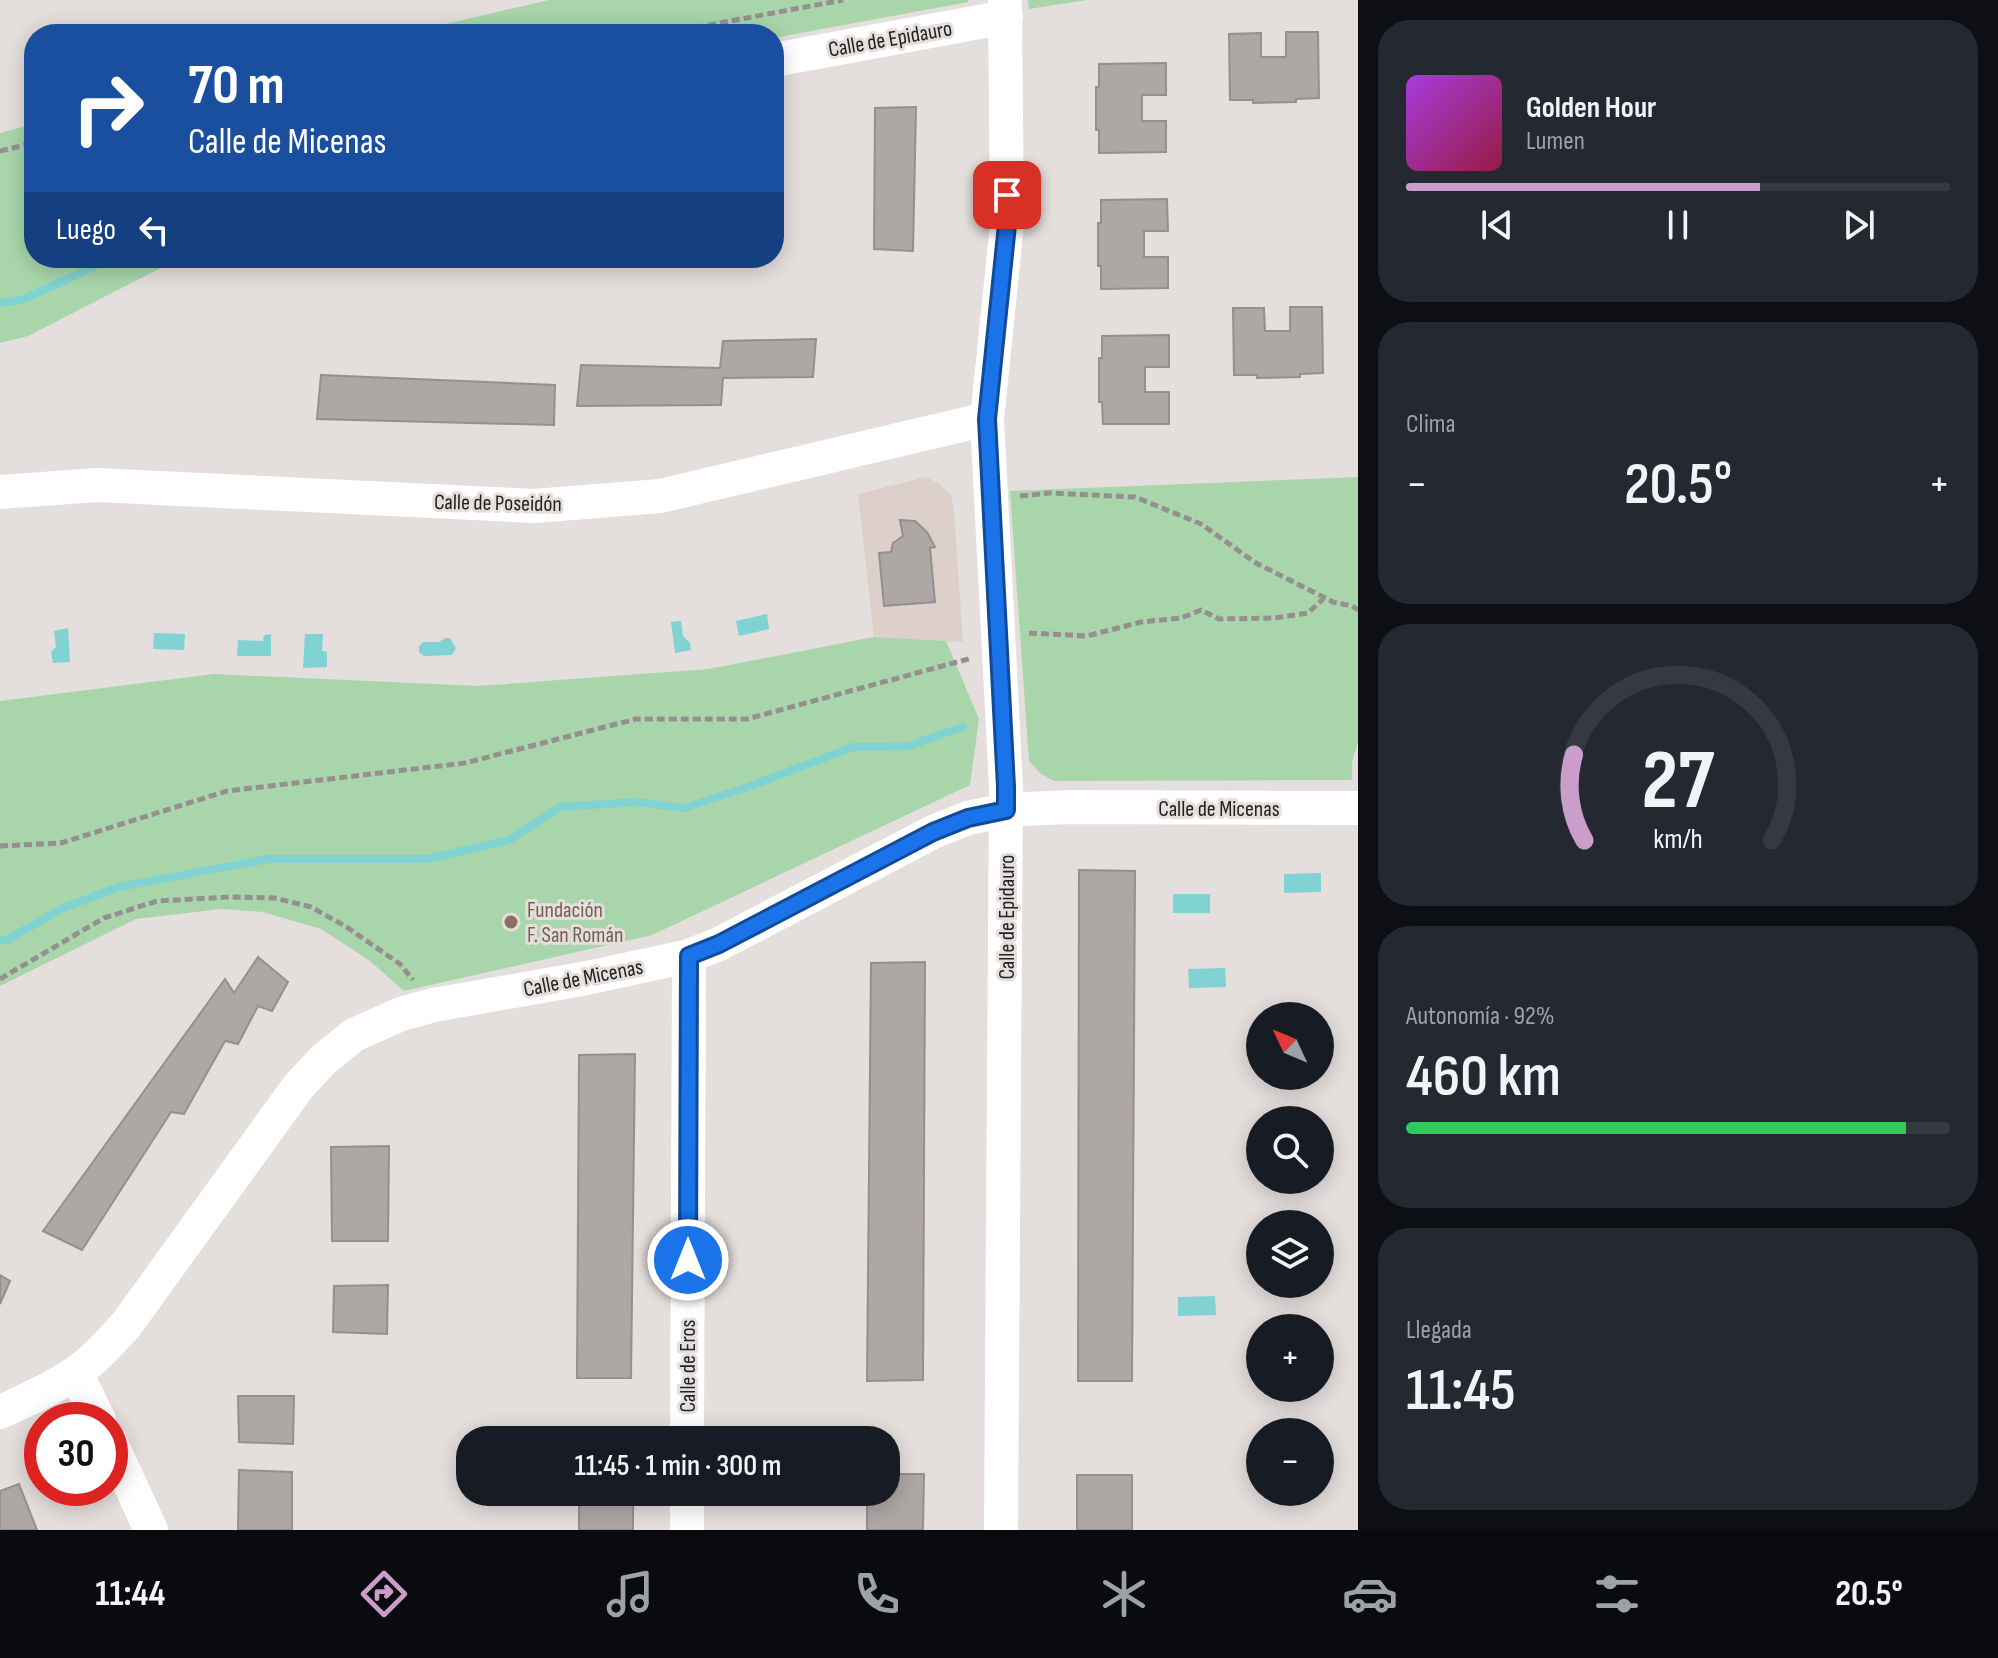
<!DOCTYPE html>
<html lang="es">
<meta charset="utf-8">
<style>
body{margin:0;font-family:"Sofia Sans Condensed",sans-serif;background:#242831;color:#f1f3f6;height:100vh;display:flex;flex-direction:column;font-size:30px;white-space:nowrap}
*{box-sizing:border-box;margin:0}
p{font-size:26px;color:#9ea1a6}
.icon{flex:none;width:44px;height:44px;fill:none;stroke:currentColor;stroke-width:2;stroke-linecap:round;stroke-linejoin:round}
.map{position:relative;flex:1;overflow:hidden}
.sheet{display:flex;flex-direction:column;gap:20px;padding:20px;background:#0d0f14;width:640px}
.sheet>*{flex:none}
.banner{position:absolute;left:24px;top:24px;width:760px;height:244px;border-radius:32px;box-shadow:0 4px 20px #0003;background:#1a4fa0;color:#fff;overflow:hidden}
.needle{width:52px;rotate:314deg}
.fabs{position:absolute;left:1246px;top:1002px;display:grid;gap:16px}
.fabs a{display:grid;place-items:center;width:88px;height:88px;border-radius:50%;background:#171b24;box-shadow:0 4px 20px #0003;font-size:40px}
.speed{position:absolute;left:24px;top:1402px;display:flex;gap:16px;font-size:40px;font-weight:700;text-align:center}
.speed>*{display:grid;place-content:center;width:104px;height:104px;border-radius:50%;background:#171b24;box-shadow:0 4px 20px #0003;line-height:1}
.speed .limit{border:12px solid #d22;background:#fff;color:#111}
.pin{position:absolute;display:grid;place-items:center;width:68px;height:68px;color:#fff;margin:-34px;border-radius:16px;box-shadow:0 4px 12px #0006}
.me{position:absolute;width:88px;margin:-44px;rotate:0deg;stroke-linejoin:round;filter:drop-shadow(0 0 6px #0008)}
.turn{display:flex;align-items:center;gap:28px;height:168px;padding:0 32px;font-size:36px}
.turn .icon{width:104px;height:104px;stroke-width:2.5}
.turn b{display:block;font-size:56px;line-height:68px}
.then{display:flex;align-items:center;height:76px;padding:0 32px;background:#0003;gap:16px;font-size:30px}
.big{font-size:60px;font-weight:600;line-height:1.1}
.sheet .widget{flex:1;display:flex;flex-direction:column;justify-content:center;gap:12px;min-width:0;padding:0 28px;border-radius:32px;background:#242831}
.sheet .dial{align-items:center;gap:0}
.dial svg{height:208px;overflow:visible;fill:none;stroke:#363941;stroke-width:7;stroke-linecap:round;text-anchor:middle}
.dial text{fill:#f1f3f6;stroke:none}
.song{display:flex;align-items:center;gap:24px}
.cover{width:96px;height:96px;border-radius:12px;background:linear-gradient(135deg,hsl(280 70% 55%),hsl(340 70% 35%))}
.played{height:8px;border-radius:4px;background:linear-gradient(90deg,#cb9dcb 65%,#363941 65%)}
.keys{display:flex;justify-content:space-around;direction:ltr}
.heat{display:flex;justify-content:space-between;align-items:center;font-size:44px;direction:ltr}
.charge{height:12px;border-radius:6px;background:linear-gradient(90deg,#34c759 92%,#363941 0)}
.trip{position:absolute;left:456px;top:1426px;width:444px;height:80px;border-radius:32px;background:#171b24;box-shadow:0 4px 20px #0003;font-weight:600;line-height:80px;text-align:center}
.menu{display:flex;height:128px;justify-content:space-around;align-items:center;background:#090b0e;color:#9ea1a6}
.menu .icon{width:56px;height:56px}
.menu .selected{color:#cb9dcb}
.menu b{font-size:36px;color:#f1f3f6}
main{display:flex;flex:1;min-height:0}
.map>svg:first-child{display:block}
.built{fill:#ddcfca}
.green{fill:#a8d6aa}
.water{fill:#80d2d3}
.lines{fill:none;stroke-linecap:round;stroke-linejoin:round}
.stream{stroke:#80d2d3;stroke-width:8}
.building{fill:#ada7a5;stroke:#958f8d;stroke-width:2}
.path{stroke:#95908f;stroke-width:5;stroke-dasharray:8 4;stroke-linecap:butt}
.street{stroke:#fff;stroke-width:34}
.route-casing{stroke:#114b97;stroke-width:20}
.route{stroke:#1a73e8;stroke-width:14}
.education-dot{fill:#8d6e63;stroke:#e4dedc;stroke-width:3}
.labels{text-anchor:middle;stroke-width:6;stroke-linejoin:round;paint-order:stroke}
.street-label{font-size:22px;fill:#242221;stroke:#e4dedc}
.education-label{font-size:22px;fill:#785e54;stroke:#e4dedc;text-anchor:start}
</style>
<main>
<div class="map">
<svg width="1358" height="1530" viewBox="0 0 1358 1530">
<rect width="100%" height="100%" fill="#e4dedc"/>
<path class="built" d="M926,477L940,484L951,496L954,511L963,642L874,637L858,494Z"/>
<path class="green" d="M549,0H968V2L774,38V34H402Z
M1028,0H1087L1029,9Z
M34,124V258H180L28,336L0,343V133Z
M1358,477V742L1352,762V780L1054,781L1040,773L1029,761L1010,491Z
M874,637L946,641L979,719L970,785L652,935L404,991L370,961L321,929L263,912L221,909L136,919L0,986V701L214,674L478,686L709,669Z"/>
<path class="water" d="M767,614L769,629L739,636L736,621Z
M681,621L683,636L690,643L691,650L675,653L671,622Z
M68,628L70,662L53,663L51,652L56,647L54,631Z
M154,633L185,634L184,650L153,649Z
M271,634V656H237L238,640L263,641L264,635Z
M305,634H323L322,651L327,652V667L303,668Z
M445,638H450L456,648L452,655L424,656L419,652V646L423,642H439Z
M1321,873V892L1284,893V874Z
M1173,894H1210V913H1173Z
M1225,968L1226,987L1189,988L1188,969Z
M1215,1296L1216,1315L1178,1316V1297Z"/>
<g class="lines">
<path class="stream" d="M0,303L24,299L112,258
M0,941L7,940L63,908L119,887L268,859H427L509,840L560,807L637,802L684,808L745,788L853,747L908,746L963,727"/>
</g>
<path class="building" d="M1286,32H1318L1319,98L1296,99V102L1253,103V100H1230L1229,34L1261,33V57H1286Z
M1166,63V95H1142V121H1166V152L1099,153V130H1096V87H1099V64Z
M916,107L913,251L874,249L875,108Z
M1167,199L1168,231H1144V257H1168V288L1101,289V266H1098V223H1101V200Z
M1290,307H1322L1323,373L1300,374V377L1257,378V375H1234L1233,308H1264L1265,331H1290Z
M1169,335V367H1145V392H1169V424H1103L1102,402H1099V358H1102V336Z
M816,339L813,377L723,378L721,405L577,406L581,365L720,368L723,341Z
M321,375L555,385L554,425L317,419Z
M900,520L915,521L927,532L935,547L930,548L935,602L884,606L879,553L891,552L893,543L903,536Z
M1079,870L1135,871L1132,1381H1078Z
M258,957L288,982L272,1011L258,1006L238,1044L225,1041L184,1114L171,1112L82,1250L43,1231L225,979L234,993Z
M925,962L923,1380L867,1381L871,963Z
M635,1054L631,1378H577L579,1055Z
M389,1146L388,1241H332L331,1147Z
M0,1275L10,1281L0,1304Z
M388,1285L387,1334L333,1332L334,1286Z
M238,1396H294L293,1444L239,1442Z
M239,1470L292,1472V1530H238Z
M886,1474H924L923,1530H867V1492H886Z
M1077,1475H1132V1530H1077Z
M19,1484L37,1530H0V1491Z
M579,1492H633V1530H579Z"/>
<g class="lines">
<path class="path" d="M661,34L843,0
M0,151L34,143
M1020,496L1050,493L1135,497L1201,524L1256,563L1333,602L1352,606L1358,610
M1029,633L1087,636L1141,622L1181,618L1201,610L1219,619L1274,618L1308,613L1324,598
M0,846L61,843L227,791L465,763L636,719H747L972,658
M0,979L104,918L157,901L230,897L275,898L311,907L345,926L400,964L413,980"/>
<path class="street" d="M774,60L1006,17
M0,492L97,485L534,506L660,496L987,419
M76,1373L99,1420
M0,1412C25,1401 51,1389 74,1374C94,1361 110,1342 126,1325L298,1087L323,1060L354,1035L401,1014L434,1005L587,978L689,956L719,944L933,832L968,818L1006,810L1068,807L1358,808
M687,1440L689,956
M110,1441L151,1530
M687,1530V1492
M1001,1530L1006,787L987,419L1007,225L1005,0"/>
</g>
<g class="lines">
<defs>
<path id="route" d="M688,1260L689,956L719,944L933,832L968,818L1006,810V787L987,419L1007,225V195"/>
</defs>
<use href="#route" class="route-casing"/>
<use href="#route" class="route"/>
</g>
<circle class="education-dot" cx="511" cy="922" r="8"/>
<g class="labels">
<g class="street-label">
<text transform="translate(890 38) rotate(-10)" y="8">Calle de Epidauro</text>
<text transform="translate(498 502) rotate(1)" y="8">Calle de Poseidón</text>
<text x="1219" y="816">Calle de Micenas</text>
<text transform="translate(1006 917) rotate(-90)" y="8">Calle de Epidauro</text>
<text transform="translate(583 977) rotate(-11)" y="8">Calle de Micenas</text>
<text transform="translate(687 1366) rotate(-90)" y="8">Calle de Eros</text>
</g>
<g class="education-label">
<text x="527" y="917">Fundación<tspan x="527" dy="25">F. San Román</tspan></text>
</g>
</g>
</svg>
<div class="fabs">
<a><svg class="needle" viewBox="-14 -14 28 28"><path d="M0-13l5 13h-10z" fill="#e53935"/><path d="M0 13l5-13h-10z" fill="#9ea1a6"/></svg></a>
<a><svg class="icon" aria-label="search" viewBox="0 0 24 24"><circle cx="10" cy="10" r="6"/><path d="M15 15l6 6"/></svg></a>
<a><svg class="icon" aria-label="layers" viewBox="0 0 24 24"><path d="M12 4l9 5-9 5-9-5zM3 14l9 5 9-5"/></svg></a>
<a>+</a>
<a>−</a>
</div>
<div class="speed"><div class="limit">30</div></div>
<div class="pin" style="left:1007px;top:195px;background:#d93025"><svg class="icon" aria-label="arrive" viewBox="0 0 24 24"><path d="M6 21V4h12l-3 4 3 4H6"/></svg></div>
<svg class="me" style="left:688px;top:1260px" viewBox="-20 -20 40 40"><circle r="17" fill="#1a73e8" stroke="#fff" stroke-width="3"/><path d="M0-11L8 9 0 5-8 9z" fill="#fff"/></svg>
<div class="trip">11:45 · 1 min · 300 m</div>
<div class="banner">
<div class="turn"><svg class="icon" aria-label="right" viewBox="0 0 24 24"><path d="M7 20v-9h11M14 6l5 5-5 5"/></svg><div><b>70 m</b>Calle de Micenas</div></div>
<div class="then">Luego<svg class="icon" aria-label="left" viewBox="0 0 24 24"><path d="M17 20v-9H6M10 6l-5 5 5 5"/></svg></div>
</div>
</div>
<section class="sheet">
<div class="widget">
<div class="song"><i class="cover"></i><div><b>Golden Hour</b><p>Lumen</p></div></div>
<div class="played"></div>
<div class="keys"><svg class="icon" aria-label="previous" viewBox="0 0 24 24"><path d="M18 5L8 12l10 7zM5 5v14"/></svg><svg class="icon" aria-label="pause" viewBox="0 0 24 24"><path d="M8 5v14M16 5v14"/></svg><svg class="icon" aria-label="next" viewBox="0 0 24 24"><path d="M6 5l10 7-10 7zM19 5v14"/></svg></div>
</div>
<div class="widget"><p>Clima</p>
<div class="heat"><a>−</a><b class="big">20.5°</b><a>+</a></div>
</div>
<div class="widget dial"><svg viewBox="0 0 100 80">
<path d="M14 69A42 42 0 1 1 86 69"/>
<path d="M14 69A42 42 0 0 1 10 36" stroke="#cb9dcb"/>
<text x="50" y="56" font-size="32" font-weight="700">27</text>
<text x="50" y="72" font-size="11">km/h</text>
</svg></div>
<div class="widget"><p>Autonomía · 92%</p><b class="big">460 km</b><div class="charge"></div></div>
<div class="widget"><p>Llegada</p><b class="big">11:45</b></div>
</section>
</main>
<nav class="menu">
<b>11:44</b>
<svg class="icon selected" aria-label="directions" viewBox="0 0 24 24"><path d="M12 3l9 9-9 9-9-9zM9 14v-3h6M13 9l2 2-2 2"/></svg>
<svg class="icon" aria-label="music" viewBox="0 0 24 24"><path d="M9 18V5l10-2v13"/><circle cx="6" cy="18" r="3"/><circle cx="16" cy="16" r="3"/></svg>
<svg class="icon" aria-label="phone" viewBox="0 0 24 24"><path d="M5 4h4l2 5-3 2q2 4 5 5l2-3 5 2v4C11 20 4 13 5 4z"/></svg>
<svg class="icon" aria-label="climate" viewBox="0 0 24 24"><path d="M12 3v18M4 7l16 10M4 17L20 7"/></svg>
<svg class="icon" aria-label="car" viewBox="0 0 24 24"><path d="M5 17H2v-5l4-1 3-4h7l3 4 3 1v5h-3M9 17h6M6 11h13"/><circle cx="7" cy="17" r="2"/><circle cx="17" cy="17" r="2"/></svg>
<svg class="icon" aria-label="filters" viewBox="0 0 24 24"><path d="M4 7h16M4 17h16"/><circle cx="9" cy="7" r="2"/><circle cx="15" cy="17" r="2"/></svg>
<b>20.5°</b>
</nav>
